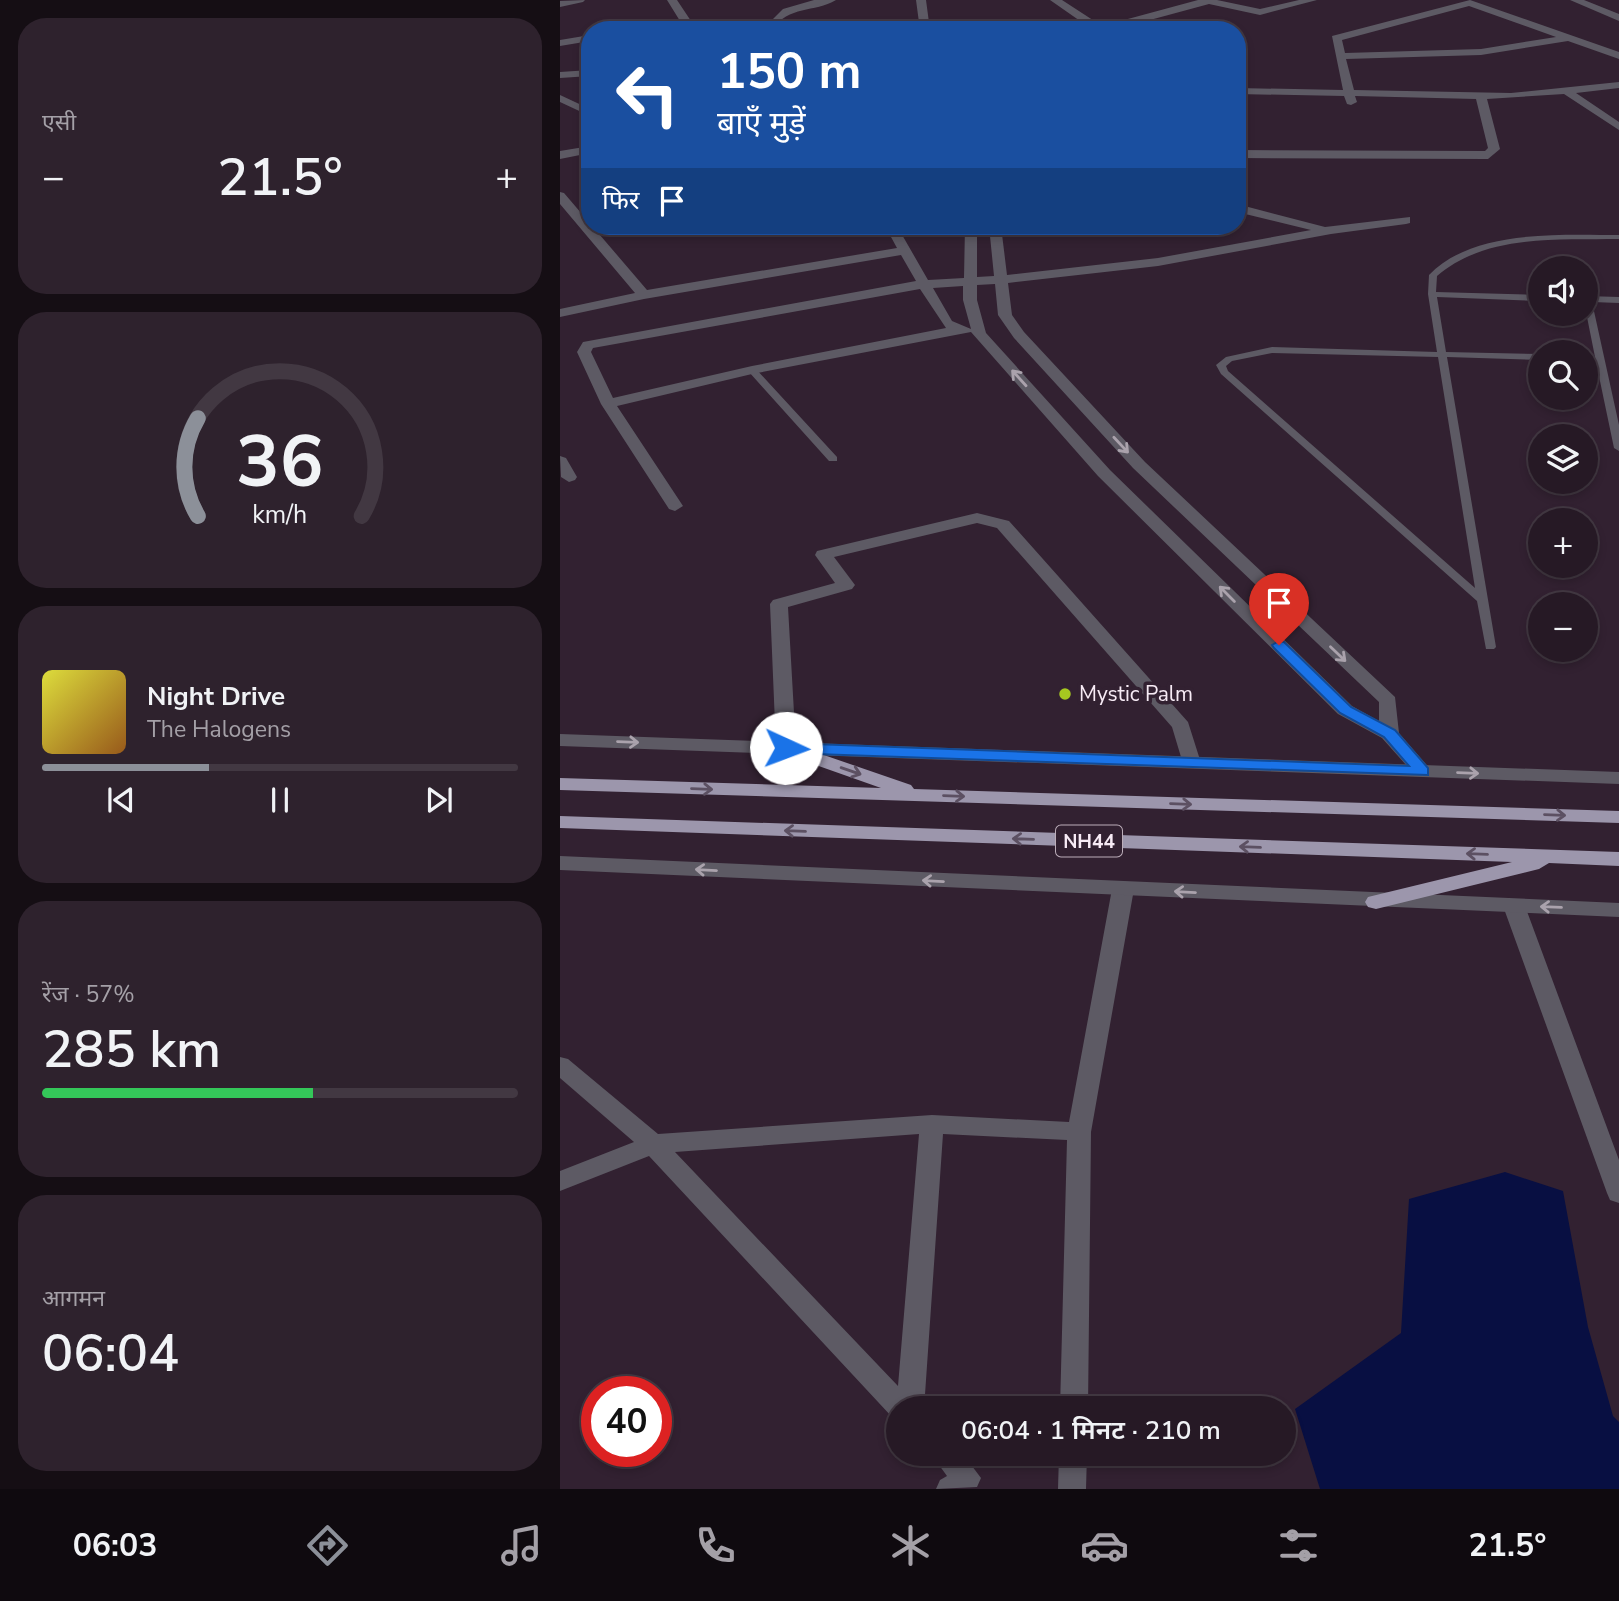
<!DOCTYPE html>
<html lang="hi">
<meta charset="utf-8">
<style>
body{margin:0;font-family:"Nunito Sans","Noto Sans Devanagari",sans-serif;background:#2e222d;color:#f1f3f6;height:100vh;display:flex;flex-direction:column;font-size:26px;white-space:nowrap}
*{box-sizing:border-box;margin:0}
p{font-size:23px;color:#a4a0a7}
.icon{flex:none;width:38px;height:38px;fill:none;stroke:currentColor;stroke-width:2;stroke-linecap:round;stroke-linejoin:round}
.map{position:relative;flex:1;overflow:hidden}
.side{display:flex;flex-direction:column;gap:18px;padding:18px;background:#150e14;width:560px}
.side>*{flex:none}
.hud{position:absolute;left:21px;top:21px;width:665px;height:214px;border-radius:28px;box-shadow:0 4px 10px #0003,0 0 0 2px #423842;background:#1a4fa0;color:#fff;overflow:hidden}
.fabs{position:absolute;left:968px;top:256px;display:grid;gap:14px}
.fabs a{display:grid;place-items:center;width:70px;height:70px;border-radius:50%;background:#261925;box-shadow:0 4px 10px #0003,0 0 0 2px #423842;font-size:35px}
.speed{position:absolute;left:21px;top:1376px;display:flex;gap:14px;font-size:35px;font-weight:700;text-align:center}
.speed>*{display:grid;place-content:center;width:91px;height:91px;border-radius:50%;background:#261925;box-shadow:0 4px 10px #0003,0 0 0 2px #423842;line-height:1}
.speed .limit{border:10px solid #d22;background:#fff;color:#111}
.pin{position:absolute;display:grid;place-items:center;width:60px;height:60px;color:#fff;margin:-72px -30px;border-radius:50% 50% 50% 0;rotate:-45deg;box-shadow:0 0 7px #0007}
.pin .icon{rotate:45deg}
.me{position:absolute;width:77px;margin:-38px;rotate:92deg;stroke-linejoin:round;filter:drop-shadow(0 0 5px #0008)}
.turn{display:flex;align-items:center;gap:24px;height:147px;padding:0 21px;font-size:32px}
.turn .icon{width:91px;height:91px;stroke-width:2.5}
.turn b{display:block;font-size:49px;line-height:60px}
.then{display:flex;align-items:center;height:66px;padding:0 21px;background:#0003;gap:14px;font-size:26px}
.big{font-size:52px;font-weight:600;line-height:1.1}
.side .card{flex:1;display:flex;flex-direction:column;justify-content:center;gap:10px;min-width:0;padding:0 24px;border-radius:28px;background:#2e222d}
.side .dial{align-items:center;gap:0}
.dial svg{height:182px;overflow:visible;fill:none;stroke:#423842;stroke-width:7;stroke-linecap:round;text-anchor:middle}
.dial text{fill:#f1f3f6;stroke:none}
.song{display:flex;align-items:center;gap:21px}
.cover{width:84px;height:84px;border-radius:10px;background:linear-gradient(135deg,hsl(60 70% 55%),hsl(30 70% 35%))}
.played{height:7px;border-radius:4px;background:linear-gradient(90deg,#8c9099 35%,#423842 35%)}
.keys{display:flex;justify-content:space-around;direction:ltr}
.heat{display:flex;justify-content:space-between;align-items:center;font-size:38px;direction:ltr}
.charge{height:10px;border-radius:5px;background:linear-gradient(90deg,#34c759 57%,#423842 0)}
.trip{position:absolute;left:326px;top:1396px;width:410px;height:70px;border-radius:35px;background:#261925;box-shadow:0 4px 10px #0003,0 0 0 2px #423842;font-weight:600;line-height:70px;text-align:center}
.tab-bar{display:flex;height:112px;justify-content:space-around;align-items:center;background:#0f0a0f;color:#a4a0a7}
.tab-bar .icon{width:49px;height:49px}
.tab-bar .active{color:#8c9099}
.tab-bar b{font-size:32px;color:#f1f3f6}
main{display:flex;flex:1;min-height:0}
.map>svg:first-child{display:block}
.water{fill:#080f42}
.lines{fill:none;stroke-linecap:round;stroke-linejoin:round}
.service{fill:#5d5a64;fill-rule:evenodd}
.minor{fill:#5d5a64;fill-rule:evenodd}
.tertiary{fill:#5d5a64;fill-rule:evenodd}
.trunk{fill:#9c96ac;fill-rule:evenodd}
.oneway{stroke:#aaa2ac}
.oneway2{stroke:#5c5062}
.route{fill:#1a73e8;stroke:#114b97;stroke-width:2}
.poi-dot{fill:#a6c820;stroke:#322131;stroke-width:2.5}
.labels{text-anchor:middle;stroke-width:7;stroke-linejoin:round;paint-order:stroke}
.shield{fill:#322131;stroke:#bcaeba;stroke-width:2}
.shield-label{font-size:19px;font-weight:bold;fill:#f7ebf5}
.poi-label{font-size:21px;fill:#f7ebf5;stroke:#322131;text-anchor:start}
</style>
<main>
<section class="side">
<div class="card"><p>एसी</p>
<div class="heat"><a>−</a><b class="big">21.5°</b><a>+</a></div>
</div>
<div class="card dial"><svg viewBox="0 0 100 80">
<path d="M14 69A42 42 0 1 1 86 69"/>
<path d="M14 69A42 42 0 0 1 14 26" stroke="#8c9099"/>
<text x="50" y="56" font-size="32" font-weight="700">36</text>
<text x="50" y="72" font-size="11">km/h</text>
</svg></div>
<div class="card">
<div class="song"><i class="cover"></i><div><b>Night Drive</b><p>The Halogens</p></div></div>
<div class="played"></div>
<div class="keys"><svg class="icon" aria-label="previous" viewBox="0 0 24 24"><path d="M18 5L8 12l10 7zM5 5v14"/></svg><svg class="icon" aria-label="pause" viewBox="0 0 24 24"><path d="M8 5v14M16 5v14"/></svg><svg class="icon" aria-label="next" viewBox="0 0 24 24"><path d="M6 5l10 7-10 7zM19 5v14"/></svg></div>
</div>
<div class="card"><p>रेंज · 57%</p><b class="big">285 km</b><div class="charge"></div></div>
<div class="card"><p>आगमन</p><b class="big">06:04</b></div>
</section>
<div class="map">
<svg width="1059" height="1489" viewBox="0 0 1059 1489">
<rect width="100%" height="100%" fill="#322131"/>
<path class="water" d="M945,1172L1003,1191L1028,1327L1053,1416L1059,1422V1489H760L735,1409L841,1333L849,1199Z"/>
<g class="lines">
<path class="service" d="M1059,235V239C998,240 926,234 877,276L876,292L980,295V301L877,297L886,352L980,354V360L887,357L936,647L934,649H926L917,601L661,374L656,365L666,357L712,347L877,352L868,294L869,275C913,229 1000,235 1059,235ZM712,353L878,357L915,588L668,371L666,366L672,361Z
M1026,296L1059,297V303L1032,302L1059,425V451L1054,448L1036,362H1026V356L1035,357L1026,312Z
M192,367L195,368L277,457V461H269L189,372V368Z"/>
<path class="minor" d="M25,0L23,2L0,7V1Z
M107,0H117L137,30H127L124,26L78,30L120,21Z
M254,0H276C254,13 229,5 212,30H202L223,9Z
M356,0H366L370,30H360Z
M490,0H502L542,26L638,0H657L700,9L739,0H757L700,15L649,4L553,30H533Z
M910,0L1059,52V59L1008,41L921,55L786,59L794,90L951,93L1059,82V88L1016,93L1059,122V130L1004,94L927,99L940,149L928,159L677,158V150L925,151L928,148L916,99L795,96L797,102L791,105L787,104L784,96L677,94V88L783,90L772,36ZM909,6L996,37L921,49L785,53L782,40Z
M1010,0H1024L1059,14V21Z
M30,35V41L0,46V40Z
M30,70V76L0,78V72Z
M0,95L30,109V116L0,102Z
M30,146V153L0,159V151Z
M0,192L4,193L87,290L337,248L325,226H337L368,280L404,278L405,226H417V277L434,276L429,226H441L447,275L598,258L751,230L677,212V204L765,227L850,217V223L846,224L771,234L598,266L448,283L452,315L464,332L585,462L835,697L839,733L872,771L869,775H855L822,738L778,714L538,476L411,332L192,374L57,406L123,506L115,511L109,509L41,404L17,352L23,342L356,281L341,255L84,299L0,317V309L75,293L0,204ZM435,284L438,315L454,338L573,468L819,702V721L792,706L550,470L426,333L417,300V285ZM403,286V300L411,329L392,321L373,288ZM360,289L386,328L192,366L53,398L31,352L33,348Z
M0,456L6,458L17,477L15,480L9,482L1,477Z
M417,513L449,521L628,722L641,763L638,767H624L612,727L437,528L417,523L274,557L295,585L292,589L228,607L236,748L226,754L219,752L216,748L210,604L213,600L275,583L255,555L257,551Z
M563,882L574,889L531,1132L528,1409H500L507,1140L383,1134L364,1409H338V1419L332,1417L89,1156L0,1191V1171L74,1142L0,1078V1057L8,1059L98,1134L372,1115L509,1122L552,889ZM359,1134L338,1386L115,1152Z
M954,899L962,901L965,906L1059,1160V1203L1050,1200L1047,1193L943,906L946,901Z
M371,1454H403L421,1478L417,1487L376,1489L380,1480L387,1476Z
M499,1454H527L526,1489H498Z"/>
<path class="tertiary" d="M0,734L1059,772V784L0,746Z
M0,856L1059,903V917L0,870Z"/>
<path class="trunk" d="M226,742L351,785L354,789L1059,811V823L0,790V778L321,788L219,752L216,748Z
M0,816L1059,852V866L989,863L979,869L816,909L808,907L805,902L808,897L952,862L0,828Z"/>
</g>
<defs><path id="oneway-shaft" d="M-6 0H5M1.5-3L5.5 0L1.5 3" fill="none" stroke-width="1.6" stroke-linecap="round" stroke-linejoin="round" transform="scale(1.75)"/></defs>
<g class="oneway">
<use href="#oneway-shaft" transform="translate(459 378) rotate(-132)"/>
<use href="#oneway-shaft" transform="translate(561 445) rotate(47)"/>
<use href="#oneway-shaft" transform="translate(667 594) rotate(-135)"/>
<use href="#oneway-shaft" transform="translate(778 654) rotate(44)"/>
<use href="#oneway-shaft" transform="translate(68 742) rotate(2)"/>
<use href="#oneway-shaft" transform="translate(908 773) rotate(2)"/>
<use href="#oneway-shaft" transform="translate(146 870) rotate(-177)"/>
<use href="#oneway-shaft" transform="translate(373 881) rotate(-177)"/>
<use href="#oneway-shaft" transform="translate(625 892) rotate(-177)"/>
<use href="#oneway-shaft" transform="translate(991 907) rotate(-178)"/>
</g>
<g class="oneway2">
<use href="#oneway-shaft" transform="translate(291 771) rotate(19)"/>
<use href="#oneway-shaft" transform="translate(142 789) rotate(2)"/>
<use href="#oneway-shaft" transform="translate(394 796) rotate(2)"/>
<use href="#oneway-shaft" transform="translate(621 804) rotate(2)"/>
<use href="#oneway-shaft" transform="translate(995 815) rotate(2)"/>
<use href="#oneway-shaft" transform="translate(235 831) rotate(-178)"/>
<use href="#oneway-shaft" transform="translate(463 839) rotate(-178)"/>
<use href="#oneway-shaft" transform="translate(690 847) rotate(-178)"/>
<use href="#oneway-shaft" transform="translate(917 854) rotate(-178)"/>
</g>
<path class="route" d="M719,641L724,642L791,707L835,730L868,768V775L226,753L218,748L226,743L849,766L824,737L780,713L714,648L712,645Z"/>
<circle class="poi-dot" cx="505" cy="694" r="7"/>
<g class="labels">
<rect class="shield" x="496" y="825.5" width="66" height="31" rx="5"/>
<g class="shield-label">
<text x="529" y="848">NH44</text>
</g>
<g class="poi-label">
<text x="519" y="701">Mystic Palm</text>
</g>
</g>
</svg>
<div class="fabs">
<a><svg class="icon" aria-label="sound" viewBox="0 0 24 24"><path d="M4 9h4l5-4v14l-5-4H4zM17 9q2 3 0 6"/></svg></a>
<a><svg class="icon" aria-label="search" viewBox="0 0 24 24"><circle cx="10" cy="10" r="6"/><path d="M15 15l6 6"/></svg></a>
<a><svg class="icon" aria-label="layers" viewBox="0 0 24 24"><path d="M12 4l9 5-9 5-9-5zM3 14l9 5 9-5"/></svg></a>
<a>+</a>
<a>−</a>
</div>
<div class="speed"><div class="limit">40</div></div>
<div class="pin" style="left:719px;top:645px;background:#d93025"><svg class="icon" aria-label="arrive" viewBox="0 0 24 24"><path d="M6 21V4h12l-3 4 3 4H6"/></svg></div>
<svg class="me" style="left:226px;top:748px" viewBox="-20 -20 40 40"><circle r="19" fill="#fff"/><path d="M0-13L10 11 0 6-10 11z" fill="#1a73e8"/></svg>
<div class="trip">06:04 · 1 मिनट · 210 m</div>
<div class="hud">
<div class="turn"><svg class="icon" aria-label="left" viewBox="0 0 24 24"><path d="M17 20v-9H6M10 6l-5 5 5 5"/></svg><div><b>150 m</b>बाएँ मुड़ें</div></div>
<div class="then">फिर<svg class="icon" aria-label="arrive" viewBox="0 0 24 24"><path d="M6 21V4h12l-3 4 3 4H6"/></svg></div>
</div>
</div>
</main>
<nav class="tab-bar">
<b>06:03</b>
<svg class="icon active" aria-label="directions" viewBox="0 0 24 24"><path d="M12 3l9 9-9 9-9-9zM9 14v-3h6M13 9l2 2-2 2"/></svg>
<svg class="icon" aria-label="music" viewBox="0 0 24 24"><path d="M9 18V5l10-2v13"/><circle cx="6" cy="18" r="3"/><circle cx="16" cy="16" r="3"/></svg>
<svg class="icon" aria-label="phone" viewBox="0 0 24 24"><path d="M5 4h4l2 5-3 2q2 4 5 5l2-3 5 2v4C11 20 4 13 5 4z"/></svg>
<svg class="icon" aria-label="climate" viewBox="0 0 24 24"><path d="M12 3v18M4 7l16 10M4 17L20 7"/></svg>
<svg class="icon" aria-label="car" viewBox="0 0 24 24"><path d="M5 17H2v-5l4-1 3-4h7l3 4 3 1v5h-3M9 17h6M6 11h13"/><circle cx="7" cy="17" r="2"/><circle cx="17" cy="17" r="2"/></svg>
<svg class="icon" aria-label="filters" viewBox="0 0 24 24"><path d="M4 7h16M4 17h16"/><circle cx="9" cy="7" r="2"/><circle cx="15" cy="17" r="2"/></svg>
<b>21.5°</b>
</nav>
